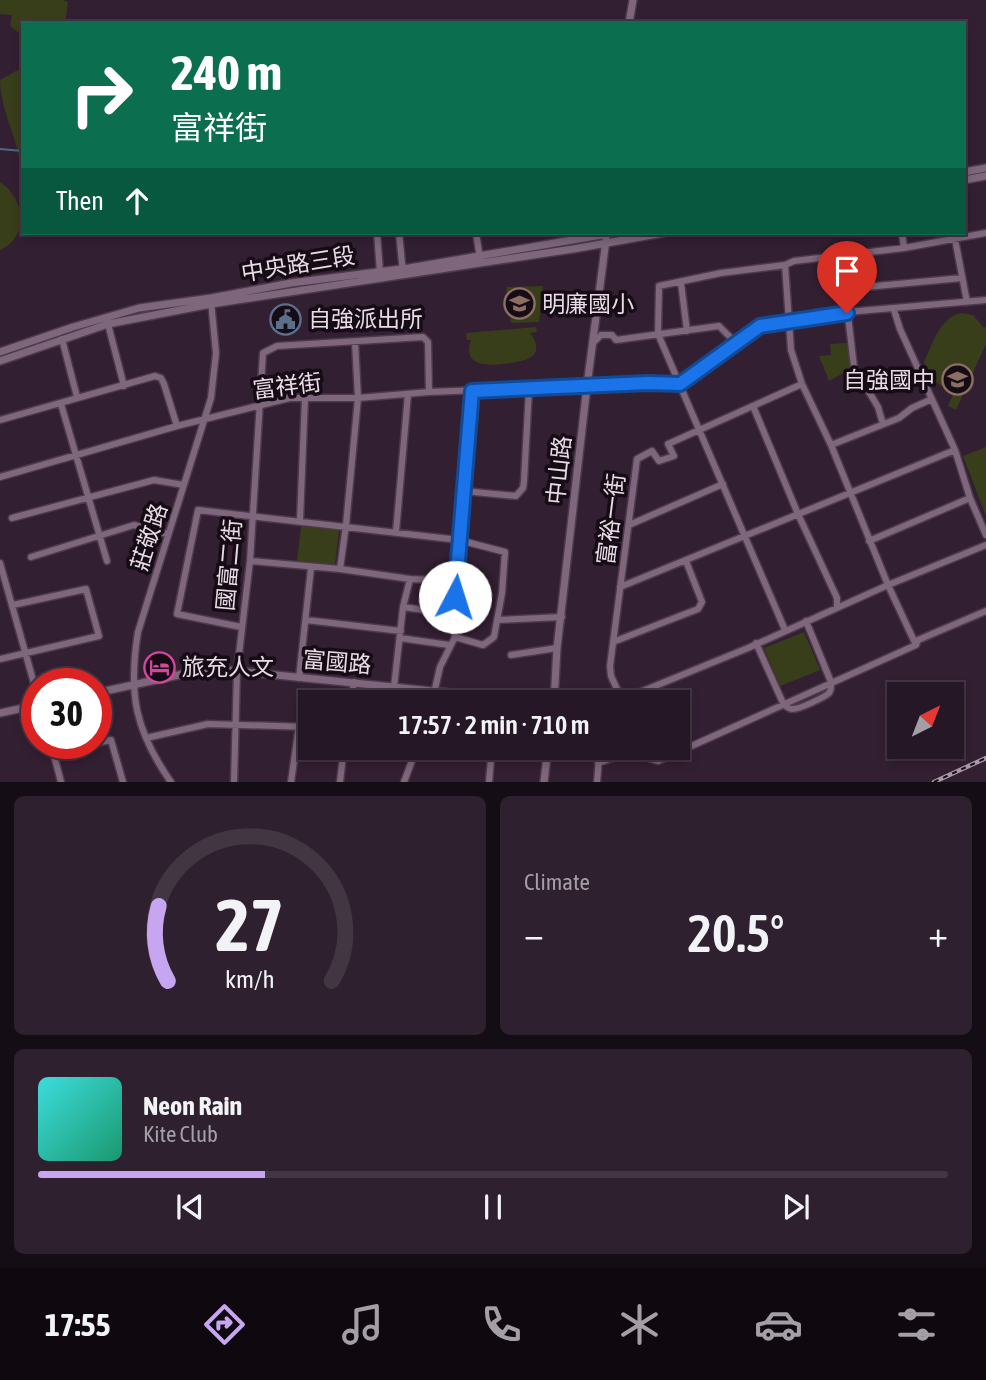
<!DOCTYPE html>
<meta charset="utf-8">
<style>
body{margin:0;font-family:"Asap Condensed","Noto Sans TC",sans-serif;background:#2e202e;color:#f1f3f6;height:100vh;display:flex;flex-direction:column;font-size:26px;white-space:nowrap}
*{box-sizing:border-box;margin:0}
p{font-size:23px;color:#a49fa7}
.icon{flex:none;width:38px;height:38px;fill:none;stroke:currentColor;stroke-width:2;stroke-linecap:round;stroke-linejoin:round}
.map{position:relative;height:782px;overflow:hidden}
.drawer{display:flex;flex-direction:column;gap:14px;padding:14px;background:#150d15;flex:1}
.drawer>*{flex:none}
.banner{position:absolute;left:21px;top:21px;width:945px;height:214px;border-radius:0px;box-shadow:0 4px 10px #0003,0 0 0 2px #423643;background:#0b6e4f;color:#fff;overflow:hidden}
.needle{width:46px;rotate:42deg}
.buttons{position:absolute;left:887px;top:682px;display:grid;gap:14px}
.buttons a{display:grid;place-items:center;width:77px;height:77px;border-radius:0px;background:#261726;box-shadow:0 4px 10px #0003,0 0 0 2px #423643;font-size:35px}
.speed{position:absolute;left:21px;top:668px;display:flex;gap:14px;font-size:35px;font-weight:700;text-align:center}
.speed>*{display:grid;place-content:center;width:91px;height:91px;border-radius:50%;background:#261726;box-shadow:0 4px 10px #0003,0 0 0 2px #423643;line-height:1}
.speed .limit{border:10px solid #d22;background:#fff;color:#111}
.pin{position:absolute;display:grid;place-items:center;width:60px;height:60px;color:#fff;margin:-72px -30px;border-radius:50% 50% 50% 0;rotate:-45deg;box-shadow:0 0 7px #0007}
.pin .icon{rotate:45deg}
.me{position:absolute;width:77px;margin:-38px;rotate:5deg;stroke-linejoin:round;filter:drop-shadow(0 0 5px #0008)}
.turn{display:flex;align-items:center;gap:24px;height:147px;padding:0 35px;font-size:32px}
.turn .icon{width:91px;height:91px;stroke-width:2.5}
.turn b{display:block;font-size:49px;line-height:60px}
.then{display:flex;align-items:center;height:66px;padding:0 35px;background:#0003;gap:14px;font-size:26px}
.big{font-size:52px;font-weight:600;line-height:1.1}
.drawer .widget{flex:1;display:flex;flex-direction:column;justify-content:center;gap:10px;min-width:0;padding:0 24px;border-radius:10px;background:#2e202e}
.drawer .dial{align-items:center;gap:0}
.dial svg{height:182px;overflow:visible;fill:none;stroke:#423643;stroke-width:7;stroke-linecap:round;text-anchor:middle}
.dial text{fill:#f1f3f6;stroke:none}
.song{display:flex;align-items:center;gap:21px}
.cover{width:84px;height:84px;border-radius:10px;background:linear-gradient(135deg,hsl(180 70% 55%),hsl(160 70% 35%))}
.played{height:7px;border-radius:4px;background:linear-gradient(90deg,#c6a6f0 25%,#423643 25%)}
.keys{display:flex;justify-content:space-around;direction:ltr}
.heat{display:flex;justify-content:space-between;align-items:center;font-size:38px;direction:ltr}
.drawer .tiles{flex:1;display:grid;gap:14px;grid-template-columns:1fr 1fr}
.widget:last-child{grid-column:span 2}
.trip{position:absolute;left:298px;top:690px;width:392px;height:70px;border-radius:0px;background:#261726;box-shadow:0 4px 10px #0003,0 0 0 2px #423643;font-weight:600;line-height:70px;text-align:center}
.dock{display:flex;height:112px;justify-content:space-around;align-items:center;background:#0f090f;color:#a49fa7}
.dock .icon{width:49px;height:49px}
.dock .active{color:#c6a6f0}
.dock b{font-size:32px;color:#f1f3f6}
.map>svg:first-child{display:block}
.green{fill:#383e1a}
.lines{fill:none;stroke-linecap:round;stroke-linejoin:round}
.stream{stroke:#476a87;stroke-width:2}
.minor-casing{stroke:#4c3a4b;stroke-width:9}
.tertiary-casing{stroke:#4c3a4b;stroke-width:10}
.minor{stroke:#7e667c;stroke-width:6}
.tertiary{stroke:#7e667c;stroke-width:7}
.rail-casing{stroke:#a998a7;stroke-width:4.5}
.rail{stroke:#160c15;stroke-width:2;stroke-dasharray:5;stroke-linecap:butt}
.route-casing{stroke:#114b97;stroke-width:18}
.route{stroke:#1a73e8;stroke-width:12}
.labels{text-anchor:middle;stroke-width:7;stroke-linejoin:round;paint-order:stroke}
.street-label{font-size:23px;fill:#e9dae7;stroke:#160c15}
.poi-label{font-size:23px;fill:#e9dae7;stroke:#160c15;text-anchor:start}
</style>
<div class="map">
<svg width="986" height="782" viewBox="0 0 986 782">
<rect width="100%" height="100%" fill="#331f32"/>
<path class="green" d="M0,0H63L68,2L65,23H23V36L10,26L12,15L0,14Z
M23,67V157H19C14,131 0,106 0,80Z
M0,182C25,198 30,237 0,250Z
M543,286L539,322L511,323L506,287Z
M961,313L973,315L984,328L986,327V344L956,410L948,406L956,387C937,389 931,379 924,362C933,344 939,318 961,313Z
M536,327L537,332L530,333C549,359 521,362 503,364C486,366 462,365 471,340H467L466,333Z
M846,343L856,381L850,384L845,372L829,381L819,356L831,355L830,344Z
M986,447V516L963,456Z
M301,526L339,530L335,565L297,561Z
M804,632L820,670L780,686L764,648Z"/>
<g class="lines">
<path class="stream" d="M0,149L23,151"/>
<defs>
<path id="minor" d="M377,233L380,272
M399,233L403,273
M476,233L480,258
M902,233L904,248
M955,239L967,302
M841,256L854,367L878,407L883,424
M785,265L791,350L802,384L831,445L888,585L916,645
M681,283L687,331
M844,289L962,278
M894,310L900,329L955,450L970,498L986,535
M108,324L124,386
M62,339L77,397
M594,342L601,335H612L616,340L719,326L735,342
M61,404L107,561
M753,406L798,514L837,598V607
M0,420L155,376L161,378L164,384L177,426
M831,445L899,418L912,408L932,399
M0,477L177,426L290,398H358L429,392L648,383L680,384L753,329L768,324L847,312L986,300
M464,491L516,496L523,488L524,481L529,389
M12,518L154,480L184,485
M300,520L305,398
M629,525L723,484
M396,532L408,394
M869,541L970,498
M31,557L134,525L167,534
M250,561L340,569L410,579L458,581
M0,563L37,694
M340,569L346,525L358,398L355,342
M620,587L955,450
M403,607L452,614
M306,620L401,631
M497,620L562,617
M241,627L177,614L198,510L459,540L505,552L502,593L494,637L483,645L455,637
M785,630L658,334L659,286L721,273L785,265L794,261L904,248L986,233
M400,638L449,645
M613,642L698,609L702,602L686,561
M756,643L783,703C785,706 789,709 792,709C798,710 825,697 829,693C832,689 831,687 831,682L806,621
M511,655L557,648
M0,659L99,636L86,589L13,605
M299,678L311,568
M394,687L403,607L410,579
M351,702L354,682
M432,702L440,667L455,637L452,614L458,581L459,540L472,391
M616,702L748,648L888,585L986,545
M623,702L611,676L610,666L637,459L652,451L659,461L674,456L668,444L802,384
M146,738L208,724L310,727
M96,743L111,740L123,782
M51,744L61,782
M641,747L648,758L658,761L916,645L918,640L986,611
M53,754L94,744
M598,763L642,748
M171,782C135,731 128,693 138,632L211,398L216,353L211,301
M234,782L237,671L250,561L263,353L277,346L423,337L428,342L429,392
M291,782L299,726
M340,782L344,747
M404,782L417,747
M489,782L492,747H489
M597,782L600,747"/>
<path id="tertiary" d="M629,23L633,0
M964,172L986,168
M964,180L986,176
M0,352L73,327L139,308L211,298L291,283L409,268L613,233
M0,361L108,324L211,304L573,249L663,233
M96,693L197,671L217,669L540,702
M554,702L557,648L587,386L606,240
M0,713L37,705
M544,782L548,747"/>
</defs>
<use href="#minor" class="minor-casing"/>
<use href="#tertiary" class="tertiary-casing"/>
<use href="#minor" class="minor"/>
<use href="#tertiary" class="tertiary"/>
<defs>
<path id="rail" d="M934,782L986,758"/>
</defs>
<use href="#rail" class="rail-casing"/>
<use href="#rail" class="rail"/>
</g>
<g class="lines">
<defs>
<path id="route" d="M455,597L472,391L648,383L680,384L760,326L847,313"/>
</defs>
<use href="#route" class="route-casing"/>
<use href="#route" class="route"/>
</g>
<defs>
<symbol id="school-ring" viewBox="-11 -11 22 22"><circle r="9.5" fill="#160c15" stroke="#8d6e63" stroke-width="1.5"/><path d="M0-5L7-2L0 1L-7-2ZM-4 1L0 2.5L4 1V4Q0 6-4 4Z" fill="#8d6e63"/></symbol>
<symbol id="civic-ring" viewBox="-11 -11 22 22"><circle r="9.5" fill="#160c15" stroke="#5c6f8a" stroke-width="1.5"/><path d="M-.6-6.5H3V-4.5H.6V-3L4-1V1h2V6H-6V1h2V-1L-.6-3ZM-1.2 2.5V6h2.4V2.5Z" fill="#5c6f8a"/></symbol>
<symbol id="hotel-ring" viewBox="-11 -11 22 22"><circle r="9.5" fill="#160c15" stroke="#d1479c" stroke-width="1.5"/><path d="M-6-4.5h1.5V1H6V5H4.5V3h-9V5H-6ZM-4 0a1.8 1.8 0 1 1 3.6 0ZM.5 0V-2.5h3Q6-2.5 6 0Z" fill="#d1479c"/></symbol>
</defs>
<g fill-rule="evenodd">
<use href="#school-ring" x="502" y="286" width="35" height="35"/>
<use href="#civic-ring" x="268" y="302" width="35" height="35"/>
<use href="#school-ring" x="940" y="362" width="35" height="35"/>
<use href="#hotel-ring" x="142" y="650" width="35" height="35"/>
</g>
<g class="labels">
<g class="street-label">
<text transform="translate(298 264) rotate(-9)" y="8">中央路三段</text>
<text transform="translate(287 386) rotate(-7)" y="8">富祥街</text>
<text transform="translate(559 470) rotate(-84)" y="8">中山路</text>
<text transform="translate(611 519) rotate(-83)" y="8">富裕一街</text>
<text transform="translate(149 537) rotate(-72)" y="8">莊敬路</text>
<text transform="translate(229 565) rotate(-85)" y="8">國富二街</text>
<text transform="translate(337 662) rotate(5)" y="8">富國路</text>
</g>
<g class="poi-label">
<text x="542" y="312">明廉國小</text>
<text x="308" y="327">自強派出所</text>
<text x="935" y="388" text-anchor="end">自強國中</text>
<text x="182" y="675">旅充人文</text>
</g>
</g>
</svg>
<div class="buttons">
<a><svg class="needle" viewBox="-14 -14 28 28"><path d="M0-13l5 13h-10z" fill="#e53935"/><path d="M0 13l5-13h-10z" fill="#a49fa7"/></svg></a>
</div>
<div class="speed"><div class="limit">30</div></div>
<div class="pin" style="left:847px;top:313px;background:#d93025"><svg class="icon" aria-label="arrive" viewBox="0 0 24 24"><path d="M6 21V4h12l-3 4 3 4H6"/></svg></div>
<svg class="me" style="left:455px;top:597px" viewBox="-20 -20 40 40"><circle r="19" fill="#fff"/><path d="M0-13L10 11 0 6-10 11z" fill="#1a73e8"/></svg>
<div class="trip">17:57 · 2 min · 710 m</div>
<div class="banner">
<div class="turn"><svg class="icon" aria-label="right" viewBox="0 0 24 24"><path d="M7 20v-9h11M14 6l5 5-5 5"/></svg><div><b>240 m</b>富祥街</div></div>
<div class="then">Then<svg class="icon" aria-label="ahead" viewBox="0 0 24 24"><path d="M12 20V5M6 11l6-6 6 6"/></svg></div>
</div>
</div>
<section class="drawer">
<div class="tiles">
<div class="widget dial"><svg viewBox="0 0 100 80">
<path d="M14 69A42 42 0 1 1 86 69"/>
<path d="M14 69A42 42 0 0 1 10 36" stroke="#c6a6f0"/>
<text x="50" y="56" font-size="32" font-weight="700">27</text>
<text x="50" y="72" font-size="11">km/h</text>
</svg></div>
<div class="widget"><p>Climate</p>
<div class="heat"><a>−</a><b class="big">20.5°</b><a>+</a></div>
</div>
<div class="widget">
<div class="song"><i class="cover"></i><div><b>Neon Rain</b><p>Kite Club</p></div></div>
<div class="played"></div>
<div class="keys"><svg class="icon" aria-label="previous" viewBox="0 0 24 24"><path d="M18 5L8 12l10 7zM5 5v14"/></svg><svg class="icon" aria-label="pause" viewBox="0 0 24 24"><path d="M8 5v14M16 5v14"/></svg><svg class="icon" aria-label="next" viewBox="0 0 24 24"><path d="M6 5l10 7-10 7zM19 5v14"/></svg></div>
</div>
</div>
</section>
<nav class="dock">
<b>17:55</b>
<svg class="icon active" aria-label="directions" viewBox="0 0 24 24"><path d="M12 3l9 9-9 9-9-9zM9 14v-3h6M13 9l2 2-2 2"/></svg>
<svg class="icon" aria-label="music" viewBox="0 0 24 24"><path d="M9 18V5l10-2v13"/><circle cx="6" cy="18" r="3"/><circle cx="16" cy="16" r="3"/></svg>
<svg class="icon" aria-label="phone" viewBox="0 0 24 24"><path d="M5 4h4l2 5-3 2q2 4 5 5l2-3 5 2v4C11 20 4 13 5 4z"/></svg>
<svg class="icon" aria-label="climate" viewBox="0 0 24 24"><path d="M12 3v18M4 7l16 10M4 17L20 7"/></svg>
<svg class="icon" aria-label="car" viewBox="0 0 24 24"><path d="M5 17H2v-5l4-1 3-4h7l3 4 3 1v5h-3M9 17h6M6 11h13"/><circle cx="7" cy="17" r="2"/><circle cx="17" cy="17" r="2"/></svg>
<svg class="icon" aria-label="filters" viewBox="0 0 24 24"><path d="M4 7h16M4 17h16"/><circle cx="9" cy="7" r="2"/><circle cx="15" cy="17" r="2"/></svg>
</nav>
